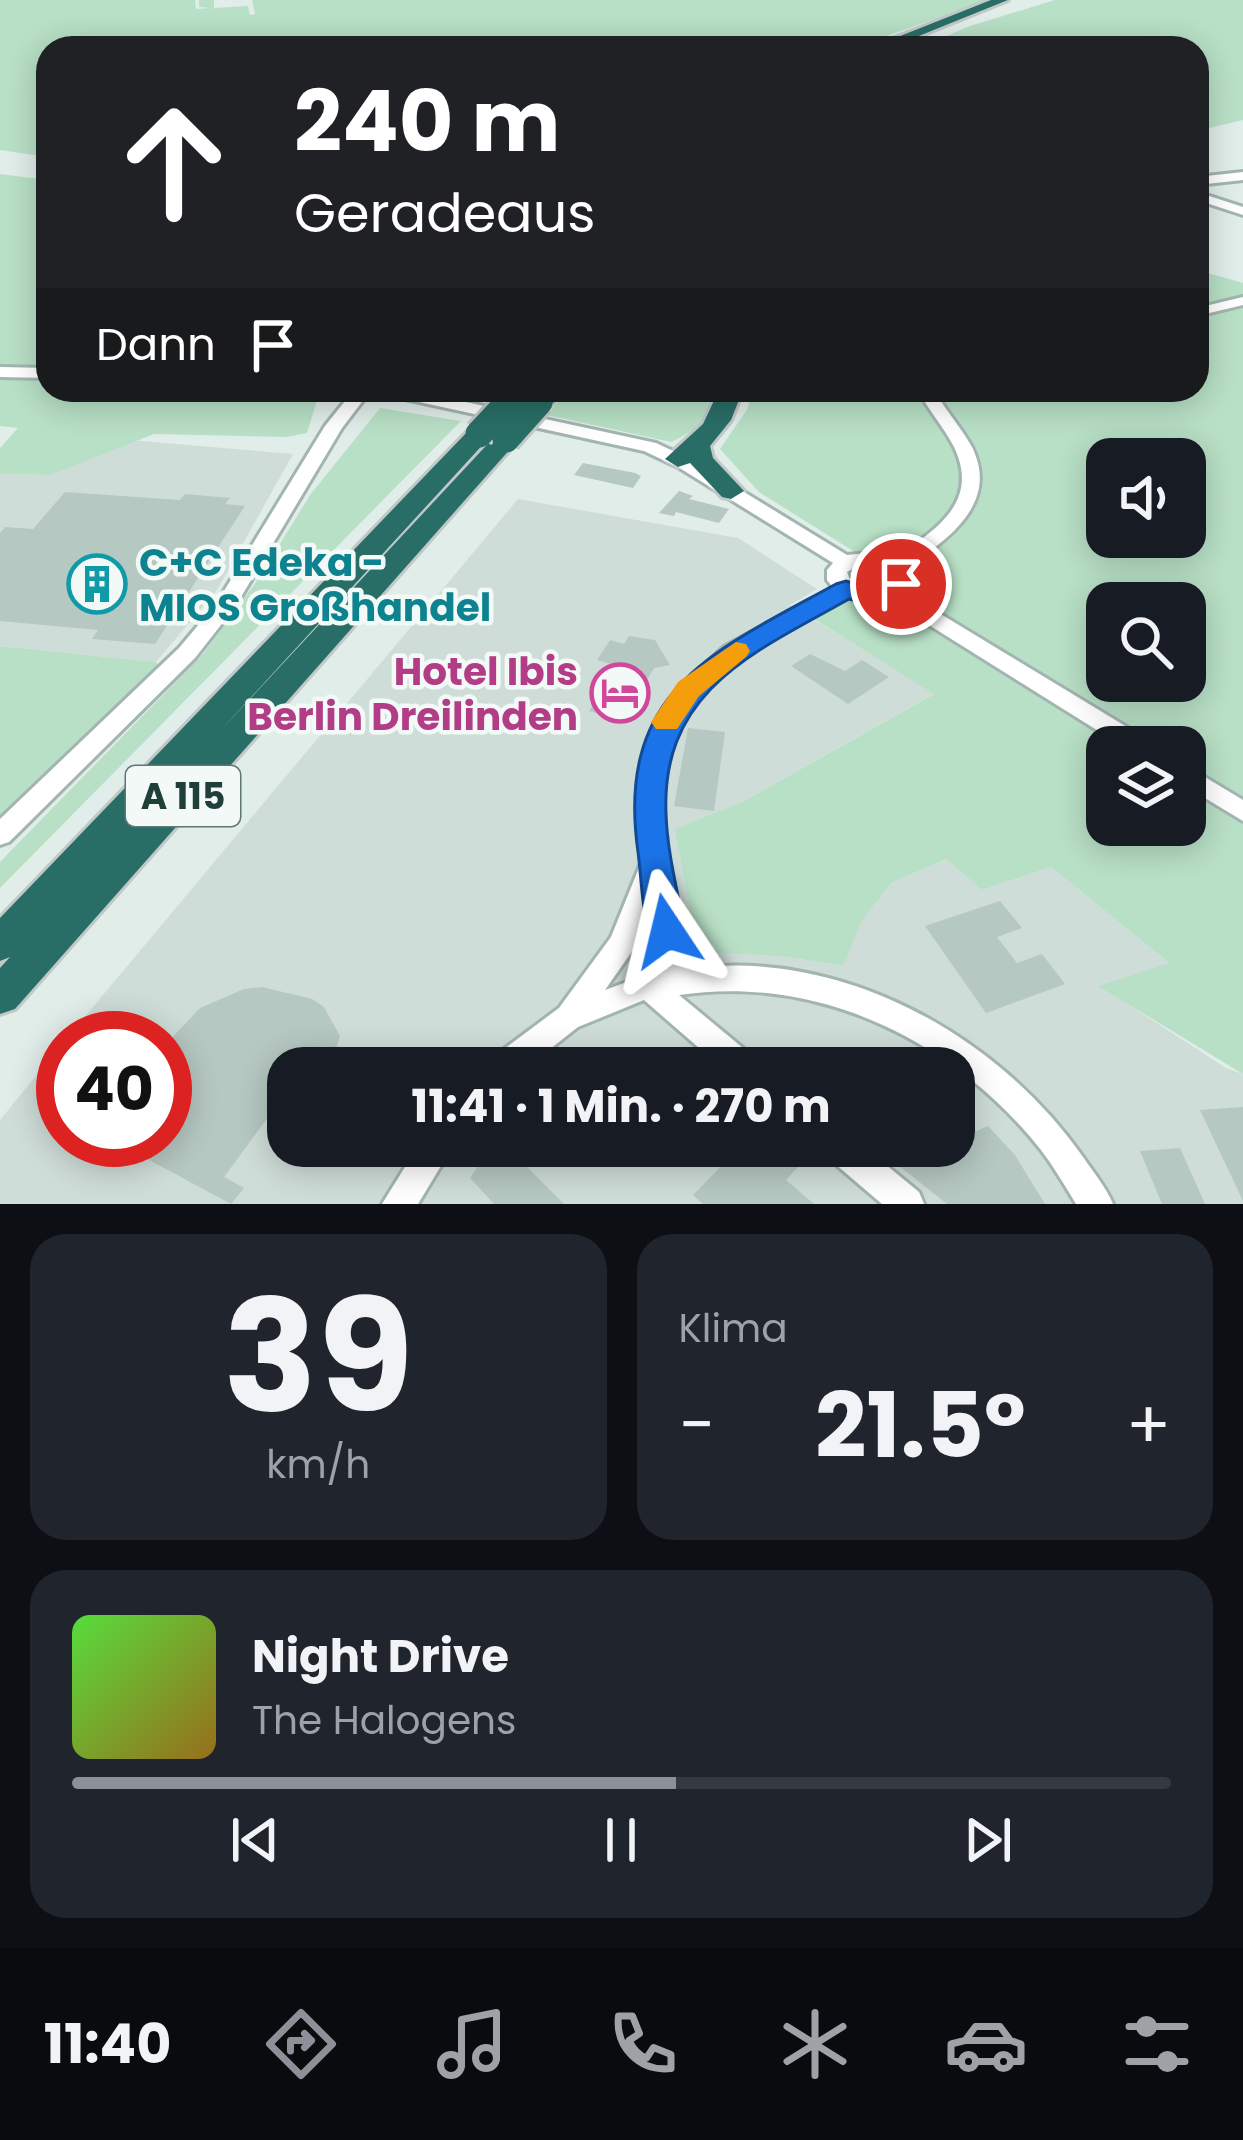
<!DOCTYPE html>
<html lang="de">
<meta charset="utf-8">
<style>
body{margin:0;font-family:Poppins,sans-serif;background:#20242c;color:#f1f3f6;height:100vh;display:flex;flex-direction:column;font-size:45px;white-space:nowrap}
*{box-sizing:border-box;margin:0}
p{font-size:39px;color:#9ea1a6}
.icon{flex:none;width:66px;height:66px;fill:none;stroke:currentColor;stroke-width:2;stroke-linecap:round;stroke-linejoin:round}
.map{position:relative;height:1204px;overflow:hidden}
.details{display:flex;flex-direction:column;gap:30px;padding:30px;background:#0d0f14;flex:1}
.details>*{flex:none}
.banner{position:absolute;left:36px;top:36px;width:1173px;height:366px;border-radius:36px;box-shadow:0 6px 30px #0003;background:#202124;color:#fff;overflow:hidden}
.fabs{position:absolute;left:1086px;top:438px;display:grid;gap:24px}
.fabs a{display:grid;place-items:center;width:120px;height:120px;border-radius:24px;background:#171b24;box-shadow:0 6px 30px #0003;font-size:60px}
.speed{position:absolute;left:36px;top:1011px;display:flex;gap:24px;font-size:60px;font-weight:700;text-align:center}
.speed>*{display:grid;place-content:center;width:156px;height:156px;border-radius:50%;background:#171b24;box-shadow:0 6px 30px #0003;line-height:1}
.speed .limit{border:18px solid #d22;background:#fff;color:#111}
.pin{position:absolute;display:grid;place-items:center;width:102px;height:102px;color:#fff;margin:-51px;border:6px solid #fff;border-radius:50%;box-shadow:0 3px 12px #0007}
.me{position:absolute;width:132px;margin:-66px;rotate:350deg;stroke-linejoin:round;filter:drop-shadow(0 0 9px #0008)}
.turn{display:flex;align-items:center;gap:42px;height:252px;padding:0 60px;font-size:54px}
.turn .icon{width:156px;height:156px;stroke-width:2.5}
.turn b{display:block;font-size:84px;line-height:102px}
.then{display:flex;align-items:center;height:114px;padding:0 60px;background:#0003;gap:24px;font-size:45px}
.big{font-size:90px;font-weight:700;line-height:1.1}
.details .widget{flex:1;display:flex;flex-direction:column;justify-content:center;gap:18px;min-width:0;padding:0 42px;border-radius:36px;background:#20242c}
.details .dial{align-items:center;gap:0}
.dial b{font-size:156px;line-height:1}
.song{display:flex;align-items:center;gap:36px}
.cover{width:144px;height:144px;border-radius:18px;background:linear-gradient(135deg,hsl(110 70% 55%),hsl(40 70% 35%))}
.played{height:12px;border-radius:6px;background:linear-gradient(90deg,#8c9099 55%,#363941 55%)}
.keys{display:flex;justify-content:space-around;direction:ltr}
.heat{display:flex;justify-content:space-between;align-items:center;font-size:66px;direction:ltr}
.details .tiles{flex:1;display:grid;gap:30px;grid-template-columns:1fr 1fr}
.widget:last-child{grid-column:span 2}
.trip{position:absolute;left:267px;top:1047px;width:708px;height:120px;border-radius:36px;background:#171b24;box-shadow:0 6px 30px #0003;font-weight:700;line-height:120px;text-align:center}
.tab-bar{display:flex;height:192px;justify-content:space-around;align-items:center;background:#090b0e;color:#9ea1a6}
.tab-bar .icon{width:84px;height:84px}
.tab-bar .selected{color:#8c9099}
.tab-bar b{font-size:54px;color:#f1f3f6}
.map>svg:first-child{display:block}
.built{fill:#cfddd8;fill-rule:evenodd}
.green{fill:#b8e0c6;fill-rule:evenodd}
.building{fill:#b6c8c2}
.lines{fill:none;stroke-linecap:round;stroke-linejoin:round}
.minor-casing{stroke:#a3b5b1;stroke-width:6}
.highway-casing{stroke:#c1c9c8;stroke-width:6}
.minor{fill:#fff;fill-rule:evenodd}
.highway{fill:#296e66;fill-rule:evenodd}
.highway-bridge-far1-casing{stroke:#c1c9c8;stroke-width:26;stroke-linecap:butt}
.highway-bridge-casing{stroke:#c1c9c8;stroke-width:33;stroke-linecap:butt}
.highway-bridge-far1{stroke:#296e66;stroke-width:21}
.highway-bridge{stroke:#296e66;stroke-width:27}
.route{fill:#1a73e8;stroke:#114b97;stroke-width:3}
.slow{fill:#f59e0b}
.labels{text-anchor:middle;stroke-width:9;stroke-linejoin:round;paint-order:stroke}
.shield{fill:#f2f9f6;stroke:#5f7772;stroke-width:3}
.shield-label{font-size:36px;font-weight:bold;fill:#203f39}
.culture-label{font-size:39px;font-weight:bold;fill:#0d838f;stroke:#f2f9f6;text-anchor:start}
.hotel-label{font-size:39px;font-weight:bold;fill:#b23c85;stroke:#f2f9f6;text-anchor:end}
</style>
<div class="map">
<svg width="1243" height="1204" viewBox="0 0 1243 1204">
<rect width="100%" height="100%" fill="#e1ede9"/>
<path class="built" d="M129,440L293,454L217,590L156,662L0,646V474L50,475Z
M518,499L738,538L817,589L790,605L935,693L744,801L676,829L781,956L842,966L861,922L891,883L946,859L982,890L1051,867L1170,964L1100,986L1226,1068L1243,1074V1204H0V1120L63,1043V1140H165V1038H67ZM288,1068H954V1146H288Z"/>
<path class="green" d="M0,0H195L196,9L211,8L199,7V0H214V8L248,6L250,15L255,14L252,0H988L853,48H48V157L0,150Z
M1055,0H1243V120L1197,131V48H918L970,26Z
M0,174L48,180V368L0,366Z
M1197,270L1243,283V1074L1098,986L1169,963L1051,867L982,890L946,859L891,883L861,922L843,966L781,956L705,952L696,942L675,829L744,801L934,694L811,617L845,600L902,603L911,598L906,592V564L889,556L858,554L759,492L720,449L748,408L751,390H1197ZM1107,459H1185V537H1107ZM1107,603H1185V681H1107ZM1107,747H1185V825H1107Z
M0,379L48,381V390H255L318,397L307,433L286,437L154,434L50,475L0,474V448L18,428L0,426Z
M568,390H722C719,414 692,433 671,442L547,415Z
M380,408L461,421L0,888V862L202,655L259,578L310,495Z
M0,646L156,662L159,669L0,819Z"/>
<path class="building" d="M583,463L635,473L641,476L633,488L574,475Z
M679,491L693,496L689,499L729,509L719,523L676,512L674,516L659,513Z
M65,492L180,500L185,494L230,498L225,504L245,506L155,644L92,639L98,630L0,621V533L5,527L33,529Z
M629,636L655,640L670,665L654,668L622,720L589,711L618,666L597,660L610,640L624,644Z
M810,654L845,671L862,660L889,677L848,704L791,666Z
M688,728L725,732L714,811L674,806Z
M1000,901L1022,928L997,937L1017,963L1042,954L1065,984L986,1013L925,926Z
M262,987L312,999L324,1007L340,1036L330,1068H288V1090L224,1177L244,1188L231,1204L112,1140H165V1070L178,1055L165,1050V1045L200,1008L244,989Z
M1243,1107V1201L1200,1110Z
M988,1126L1015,1155L1045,1204H947L899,1166L943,1146H954V1141Z
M492,1146H506L564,1204H494L470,1178Z
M741,1146H798L809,1155L786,1180L814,1204H703L693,1195Z
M1180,1148L1205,1204H1162L1140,1151Z"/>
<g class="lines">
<defs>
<path id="minor" d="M1243,172V180L1197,185V177Z
M1197,192L1243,207V215L1197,200Z
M1243,297V305L1197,316V308Z
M0,367L48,368V378L0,377Z
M354,390H371L342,428L235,607L195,658L9,842L0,845V819L179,648L216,604L325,426Z
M379,390H410L656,443L690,459L847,555L868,553L893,559C934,531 981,503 954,447C944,427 928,410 918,390H934C945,410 961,427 972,447C1000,504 947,540 905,569L911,578L906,593L1150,741L1154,747H1124L889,600L866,602L847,597C807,618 762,638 727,667C632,744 666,866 688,969C840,947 998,1035 1083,1157C1094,1173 1106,1187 1113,1204H1076C1065,1186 1054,1167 1041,1150C955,1041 818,974 679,995L755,1058L759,1068H722L644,1000L578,1027L526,1068H488L492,1058L559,1008L611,937L641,863L638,812L641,770L653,731L677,690L724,647L833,588L827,580V570L833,563L678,467L644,451L387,395ZM859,565C873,564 882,567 891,578L889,586L866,589L851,582L847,572ZM648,912L660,973L643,976L605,990L633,950Z
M1185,765L1243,800V821L1185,786Z
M418,1146H453L418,1204H382Z
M822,1146H863L919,1192L924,1204H882L827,1157Z"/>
<path id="highway" d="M991,0H1008L889,48H870Z
M719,390H743L731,420L710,446L713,458L744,491L731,499L722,497L690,463L678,467L665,459L703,424Z
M479,426L488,429L492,434L488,439L221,730L497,434L506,431L519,439L15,1009L0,1014V968L10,957L0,961V918L470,429Z"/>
</defs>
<use href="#minor" class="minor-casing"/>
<use href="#highway" class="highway-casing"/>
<use href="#minor" class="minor"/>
<use href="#highway" class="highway"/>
<defs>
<path id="highway-bridge-far1" d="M506,405L521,390
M537,405L547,394"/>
<path id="highway-bridge" d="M479,434L509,402
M506,439L539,402"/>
</defs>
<use href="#highway-bridge-far1" class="highway-bridge-far1-casing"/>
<use href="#highway-bridge" class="highway-bridge-casing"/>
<use href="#highway-bridge-far1" class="highway-bridge-far1"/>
<use href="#highway-bridge" class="highway-bridge"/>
</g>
<path class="route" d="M901,575L915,584C897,607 876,606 849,599C757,651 661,689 666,813C667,852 678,893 685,931L679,942L667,946L654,942C641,916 642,880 638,852C615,689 714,651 836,584L846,581L875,589Z"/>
<path class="slow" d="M736,642L746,644L750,651L746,657L699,696L677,729H656L651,722L678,682Z"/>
<defs>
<symbol id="building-ring" viewBox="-11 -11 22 22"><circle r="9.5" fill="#f2f9f6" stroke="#0f9aa8" stroke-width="1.5"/><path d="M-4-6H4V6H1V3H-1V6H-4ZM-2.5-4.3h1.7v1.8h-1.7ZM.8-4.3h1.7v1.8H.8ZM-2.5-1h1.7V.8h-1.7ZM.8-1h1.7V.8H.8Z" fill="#0f9aa8"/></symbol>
<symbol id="hotel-ring" viewBox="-11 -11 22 22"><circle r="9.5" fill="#f2f9f6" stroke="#d1479c" stroke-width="1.5"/><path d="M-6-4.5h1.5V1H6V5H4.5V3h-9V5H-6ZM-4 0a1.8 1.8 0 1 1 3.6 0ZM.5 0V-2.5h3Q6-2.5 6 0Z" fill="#d1479c"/></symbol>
</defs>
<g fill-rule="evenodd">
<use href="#building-ring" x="64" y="551" width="66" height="66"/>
<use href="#hotel-ring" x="587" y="660" width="66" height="66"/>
</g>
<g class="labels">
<rect class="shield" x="126" y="766" width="114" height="60" rx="9"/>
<g class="shield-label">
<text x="183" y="809">A 115</text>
</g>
<g class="culture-label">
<text x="139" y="576">C+C Edeka -<tspan x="139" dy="45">MIOS Großhandel</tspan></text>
</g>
<g class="hotel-label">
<text x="578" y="685">Hotel Ibis<tspan x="578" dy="45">Berlin Dreilinden</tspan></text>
</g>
</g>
</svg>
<div class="fabs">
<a><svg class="icon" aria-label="sound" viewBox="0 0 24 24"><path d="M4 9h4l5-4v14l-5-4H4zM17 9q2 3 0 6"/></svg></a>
<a><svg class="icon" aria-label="search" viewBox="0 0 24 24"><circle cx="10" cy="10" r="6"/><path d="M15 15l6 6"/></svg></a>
<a><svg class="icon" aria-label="layers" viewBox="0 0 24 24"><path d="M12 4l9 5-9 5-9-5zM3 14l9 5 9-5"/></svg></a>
</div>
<div class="speed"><div class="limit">40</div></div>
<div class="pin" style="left:901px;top:584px;background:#d93025"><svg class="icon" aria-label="arrive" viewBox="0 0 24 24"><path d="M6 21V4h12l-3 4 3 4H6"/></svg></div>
<svg class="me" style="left:667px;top:931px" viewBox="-20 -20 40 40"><path d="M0-17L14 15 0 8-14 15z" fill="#1a73e8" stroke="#fff" stroke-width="4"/></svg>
<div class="trip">11:41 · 1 Min. · 270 m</div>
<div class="banner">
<div class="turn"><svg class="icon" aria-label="ahead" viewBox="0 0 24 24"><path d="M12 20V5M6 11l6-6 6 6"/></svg><div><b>240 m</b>Geradeaus</div></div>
<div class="then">Dann<svg class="icon" aria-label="arrive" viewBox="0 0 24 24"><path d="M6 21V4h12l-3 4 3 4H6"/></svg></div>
</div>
</div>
<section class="details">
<div class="tiles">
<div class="widget dial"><b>39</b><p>km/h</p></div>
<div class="widget"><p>Klima</p>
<div class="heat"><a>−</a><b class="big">21.5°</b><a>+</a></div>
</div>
<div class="widget">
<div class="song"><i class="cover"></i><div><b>Night Drive</b><p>The Halogens</p></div></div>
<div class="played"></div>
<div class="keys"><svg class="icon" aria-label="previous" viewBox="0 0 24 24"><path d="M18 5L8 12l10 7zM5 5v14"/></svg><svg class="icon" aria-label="pause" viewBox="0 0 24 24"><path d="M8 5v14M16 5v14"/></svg><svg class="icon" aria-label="next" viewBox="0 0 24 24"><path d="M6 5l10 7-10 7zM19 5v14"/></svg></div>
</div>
</div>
</section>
<nav class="tab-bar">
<b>11:40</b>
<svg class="icon selected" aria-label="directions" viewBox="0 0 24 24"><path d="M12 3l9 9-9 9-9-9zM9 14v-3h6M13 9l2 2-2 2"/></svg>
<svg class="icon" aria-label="music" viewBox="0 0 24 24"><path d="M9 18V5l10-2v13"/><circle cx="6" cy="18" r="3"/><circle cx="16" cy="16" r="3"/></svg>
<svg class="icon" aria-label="phone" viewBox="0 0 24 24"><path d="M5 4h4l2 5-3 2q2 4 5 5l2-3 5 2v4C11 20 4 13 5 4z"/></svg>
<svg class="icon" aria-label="climate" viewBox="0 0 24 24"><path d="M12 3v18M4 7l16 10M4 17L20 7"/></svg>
<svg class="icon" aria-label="car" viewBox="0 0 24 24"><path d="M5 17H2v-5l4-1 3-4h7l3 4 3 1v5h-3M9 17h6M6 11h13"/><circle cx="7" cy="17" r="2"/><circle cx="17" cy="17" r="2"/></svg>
<svg class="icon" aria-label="filters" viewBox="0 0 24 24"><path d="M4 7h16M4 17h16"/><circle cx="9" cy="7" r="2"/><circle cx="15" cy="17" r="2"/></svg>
</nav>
